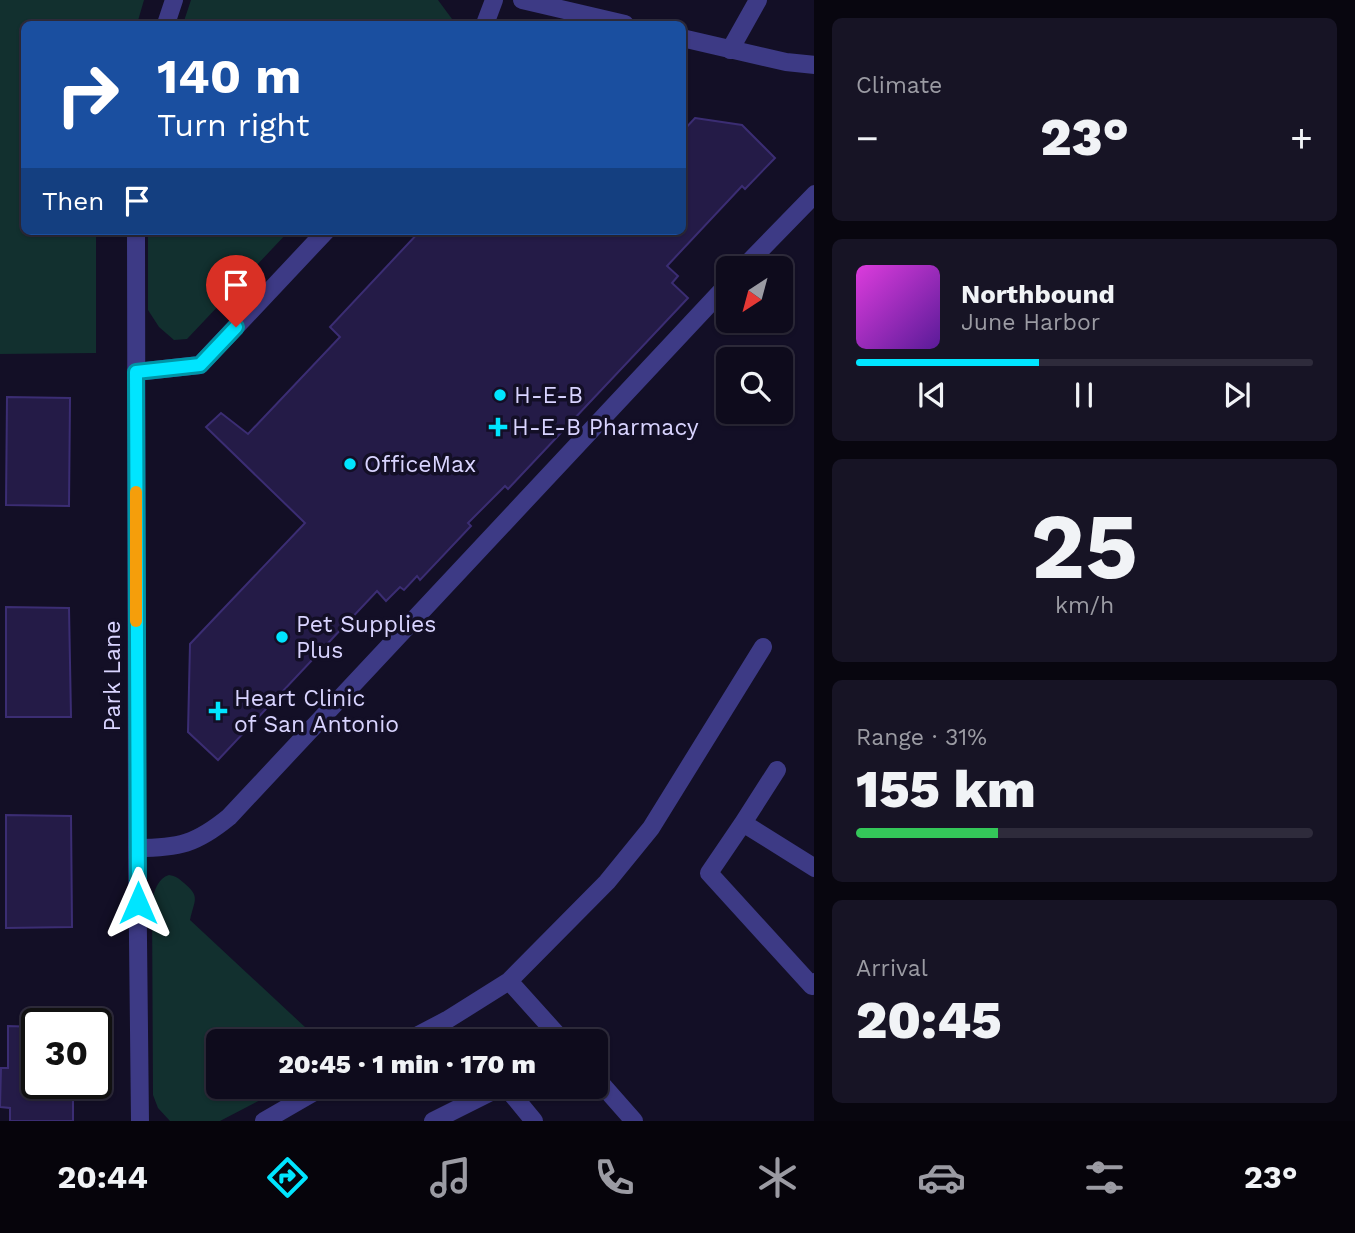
<!DOCTYPE html>
<meta charset="utf-8">
<style>
body{margin:0;font-family:"Work Sans",sans-serif;background:#171425;color:#f1f3f6;height:100vh;display:flex;flex-direction:column;font-size:26px;white-space:nowrap}
*{box-sizing:border-box;margin:0}
p{font-size:23px;color:#9b9ba3}
.icon{flex:none;width:38px;height:38px;fill:none;stroke:currentColor;stroke-width:2;stroke-linecap:round;stroke-linejoin:round}
.map{position:relative;flex:1;overflow:hidden}
.side{display:flex;flex-direction:column;gap:18px;padding:18px;background:#08060f;width:541px}
.side>*{flex:none}
.top-card{position:absolute;left:21px;top:21px;width:665px;height:214px;border-radius:10px;box-shadow:0 2px 5px #0004,0 0 0 2px #2e2b3b;background:#1a4fa0;color:#fff;overflow:hidden}
.needle{width:46px;rotate:216deg}
.controls{position:absolute;left:716px;top:256px;display:grid;gap:14px}
.controls a{display:grid;place-items:center;width:77px;height:77px;border-radius:10px;background:#0e0b1c;box-shadow:0 2px 5px #0004,0 0 0 2px #2e2b3b;font-size:35px}
.speed{position:absolute;left:21px;top:1008px;display:flex;gap:14px;font-size:35px;font-weight:700;text-align:center}
.speed>*{display:grid;place-content:center;width:91px;height:91px;border-radius:50%;background:#0e0b1c;box-shadow:0 2px 5px #0004,0 0 0 2px #2e2b3b;line-height:1}
.speed .limit{border:4px solid #111;border-radius:10px;background:#fff;color:#111}
.pin{position:absolute;display:grid;place-items:center;width:60px;height:60px;color:#fff;margin:-72px -30px;border-radius:50% 50% 50% 0;rotate:-45deg;box-shadow:0 0 7px #0007}
.pin .icon{rotate:45deg}
.me{position:absolute;width:77px;margin:-38px;rotate:0deg;stroke-linejoin:round;filter:drop-shadow(0 0 5px #0008)}
.turn{display:flex;align-items:center;gap:24px;height:147px;padding:0 21px;font-size:32px}
.turn .icon{width:91px;height:91px;stroke-width:2.5}
.turn b{display:block;font-size:49px;line-height:60px}
.then{display:flex;align-items:center;height:66px;padding:0 21px;background:#0003;gap:14px;font-size:26px}
.big{font-size:52px;font-weight:800;line-height:1.1}
.side .card{flex:1;display:flex;flex-direction:column;justify-content:center;gap:10px;min-width:0;padding:0 24px;border-radius:10px;background:#171425}
.side .dial{align-items:center;gap:0}
.dial b{font-size:91px;line-height:1}
.song{display:flex;align-items:center;gap:21px}
.cover{width:84px;height:84px;border-radius:10px;background:linear-gradient(135deg,hsl(300 70% 55%),hsl(270 70% 35%))}
.played{height:7px;border-radius:4px;background:linear-gradient(90deg,#00e5ff 40%,#2e2b3b 40%)}
.keys{display:flex;justify-content:space-around;direction:ltr}
.heat{display:flex;justify-content:space-between;align-items:center;font-size:38px;direction:ltr}
.charge{height:10px;border-radius:5px;background:linear-gradient(90deg,#34c759 31%,#2e2b3b 0)}
.trip{position:absolute;left:206px;top:1029px;width:402px;height:70px;border-radius:10px;background:#0e0b1c;box-shadow:0 2px 5px #0004,0 0 0 2px #2e2b3b;font-weight:800;line-height:70px;text-align:center}
.menu{display:flex;height:112px;justify-content:space-around;align-items:center;background:#06040b;color:#9b9ba3}
.menu .icon{width:49px;height:49px}
.menu .current{color:#00e5ff}
.menu b{font-size:32px;color:#f1f3f6}
main{display:flex;flex:1;min-height:0}
.map>svg:first-child{display:block}
.green{fill:#12302f}
.building{fill:#241b47;stroke:#3b2d73;stroke-width:2}
.lines{fill:none;stroke-linecap:round;stroke-linejoin:round}
.minor{stroke:#3d3a85;stroke-width:18}
.route-casing{stroke:#0095a6;stroke-width:18}
.route{stroke:#00e5ff;stroke-width:12}
.slow{stroke:#f59e0b;stroke-width:12}
.poi-dot{fill:#00e5ff;stroke:#130f26;stroke-width:2.5}
.labels{text-anchor:middle;stroke-width:7;stroke-linejoin:round;paint-order:stroke}
.poi-label{font-size:23px;fill:#d9d4ff;stroke:#130f26;text-anchor:start}
.street-label{font-size:23px;fill:#d9d4ff;stroke:#130f26}
</style>
<main>
<div class="map">
<svg width="815" height="1121" viewBox="0 0 815 1121">
<rect width="100%" height="100%" fill="#130f26"/>
<path class="green" d="M0,0H144L137,24H24V231H96V353L0,354Z
M191,0H438L452,19L454,24H183Z
M148,231H289L187,339L174,340L159,327L148,310Z
M169,875C176,876 178,878 184,883C201,897 194,900 190,920L320,1041H219V1087H285L220,1121H170L158,1108L153,1095L152,901C154,891 158,878 169,875Z"/>
<path class="building" d="M695,118L742,125L775,158L745,189L742,186L667,266L678,276L672,283L688,298L508,489L505,486L468,523L471,526L420,580L417,576L404,590L400,587L386,601L377,591L218,760L188,732L190,644L305,523L206,427L221,413L248,434L340,337L330,327L420,231H682V132Z
M7,397L70,398L69,506L6,505Z
M6,607L69,608L71,717H6Z
M6,815L71,816L72,927L6,928Z
M8,1026L37,1027V1083H65V1089L73,1088V1121H10V1108L0,1107L1,1068H8Z"/>
<g class="lines">
<path class="minor" d="M522,0L625,24
M166,24L174,0
M485,24L494,0
M682,38L786,62L815,65
M730,50L758,0
M136,231L137,848L140,1121
M743,268L815,194
M136,372L200,365L326,231
M743,823L777,770
M137,848C179,848 196,844 229,817L728,284
M815,868L743,823L709,873L812,986L815,982
M509,981L563,1041
M407,1041L447,1020L509,981L607,882L651,828L763,647
M597,1079L634,1121
M506,1087L534,1121
M264,1121L323,1087
M433,1121L501,1087"/>
</g>
<g class="lines">
<defs>
<path id="route" d="M138,903L136,372L200,365L236,327"/>
</defs>
<use href="#route" class="route-casing"/>
<use href="#route" class="route"/>
<path class="slow" d="M136,492V621"/>
</g>
<g class="poi-dot">
<circle cx="500" cy="395" r="7"/>
<path d="M494.5 416.5h7v7h7v7h-7v7h-7v-7h-7v-7h7z"/>
<circle cx="350" cy="464" r="7"/>
<circle cx="282" cy="637" r="7"/>
<path d="M214.5 700.5h7v7h7v7h-7v7h-7v-7h-7v-7h7z"/>
</g>
<g class="labels">
<g class="poi-label">
<text x="514" y="403">H-E-B</text>
<text x="512" y="435">H-E-B Pharmacy</text>
<text x="364" y="472">OfficeMax</text>
<text x="296" y="632">Pet Supplies<tspan x="296" dy="26">Plus</tspan></text>
<text x="234" y="706">Heart Clinic<tspan x="234" dy="26">of San Antonio</tspan></text>
</g>
<g class="street-label">
<text transform="translate(112 676) rotate(-90)" y="8">Park Lane</text>
</g>
</g>
</svg>
<div class="controls">
<a><svg class="needle" viewBox="-14 -14 28 28"><path d="M0-13l5 13h-10z" fill="#e53935"/><path d="M0 13l5-13h-10z" fill="#9b9ba3"/></svg></a>
<a><svg class="icon" aria-label="search" viewBox="0 0 24 24"><circle cx="10" cy="10" r="6"/><path d="M15 15l6 6"/></svg></a>
</div>
<div class="speed"><div class="limit">30</div></div>
<div class="pin" style="left:236px;top:327px;background:#d93025"><svg class="icon" aria-label="arrive" viewBox="0 0 24 24"><path d="M6 21V4h12l-3 4 3 4H6"/></svg></div>
<svg class="me" style="left:138px;top:903px" viewBox="-20 -20 40 40"><path d="M0-17L14 15 0 8-14 15z" fill="#00e5ff" stroke="#fff" stroke-width="4"/></svg>
<div class="trip">20:45 · 1 min · 170 m</div>
<div class="top-card">
<div class="turn"><svg class="icon" aria-label="right" viewBox="0 0 24 24"><path d="M7 20v-9h11M14 6l5 5-5 5"/></svg><div><b>140 m</b>Turn right</div></div>
<div class="then">Then<svg class="icon" aria-label="arrive" viewBox="0 0 24 24"><path d="M6 21V4h12l-3 4 3 4H6"/></svg></div>
</div>
</div>
<section class="side">
<div class="card"><p>Climate</p>
<div class="heat"><a>−</a><b class="big">23°</b><a>+</a></div>
</div>
<div class="card">
<div class="song"><i class="cover"></i><div><b>Northbound</b><p>June Harbor</p></div></div>
<div class="played"></div>
<div class="keys"><svg class="icon" aria-label="previous" viewBox="0 0 24 24"><path d="M18 5L8 12l10 7zM5 5v14"/></svg><svg class="icon" aria-label="pause" viewBox="0 0 24 24"><path d="M8 5v14M16 5v14"/></svg><svg class="icon" aria-label="next" viewBox="0 0 24 24"><path d="M6 5l10 7-10 7zM19 5v14"/></svg></div>
</div>
<div class="card dial"><b>25</b><p>km/h</p></div>
<div class="card"><p>Range · 31%</p><b class="big">155 km</b><div class="charge"></div></div>
<div class="card"><p>Arrival</p><b class="big">20:45</b></div>
</section>
</main>
<nav class="menu">
<b>20:44</b>
<svg class="icon current" aria-label="directions" viewBox="0 0 24 24"><path d="M12 3l9 9-9 9-9-9zM9 14v-3h6M13 9l2 2-2 2"/></svg>
<svg class="icon" aria-label="music" viewBox="0 0 24 24"><path d="M9 18V5l10-2v13"/><circle cx="6" cy="18" r="3"/><circle cx="16" cy="16" r="3"/></svg>
<svg class="icon" aria-label="phone" viewBox="0 0 24 24"><path d="M5 4h4l2 5-3 2q2 4 5 5l2-3 5 2v4C11 20 4 13 5 4z"/></svg>
<svg class="icon" aria-label="climate" viewBox="0 0 24 24"><path d="M12 3v18M4 7l16 10M4 17L20 7"/></svg>
<svg class="icon" aria-label="car" viewBox="0 0 24 24"><path d="M5 17H2v-5l4-1 3-4h7l3 4 3 1v5h-3M9 17h6M6 11h13"/><circle cx="7" cy="17" r="2"/><circle cx="17" cy="17" r="2"/></svg>
<svg class="icon" aria-label="filters" viewBox="0 0 24 24"><path d="M4 7h16M4 17h16"/><circle cx="9" cy="7" r="2"/><circle cx="15" cy="17" r="2"/></svg>
<b>23°</b>
</nav>
